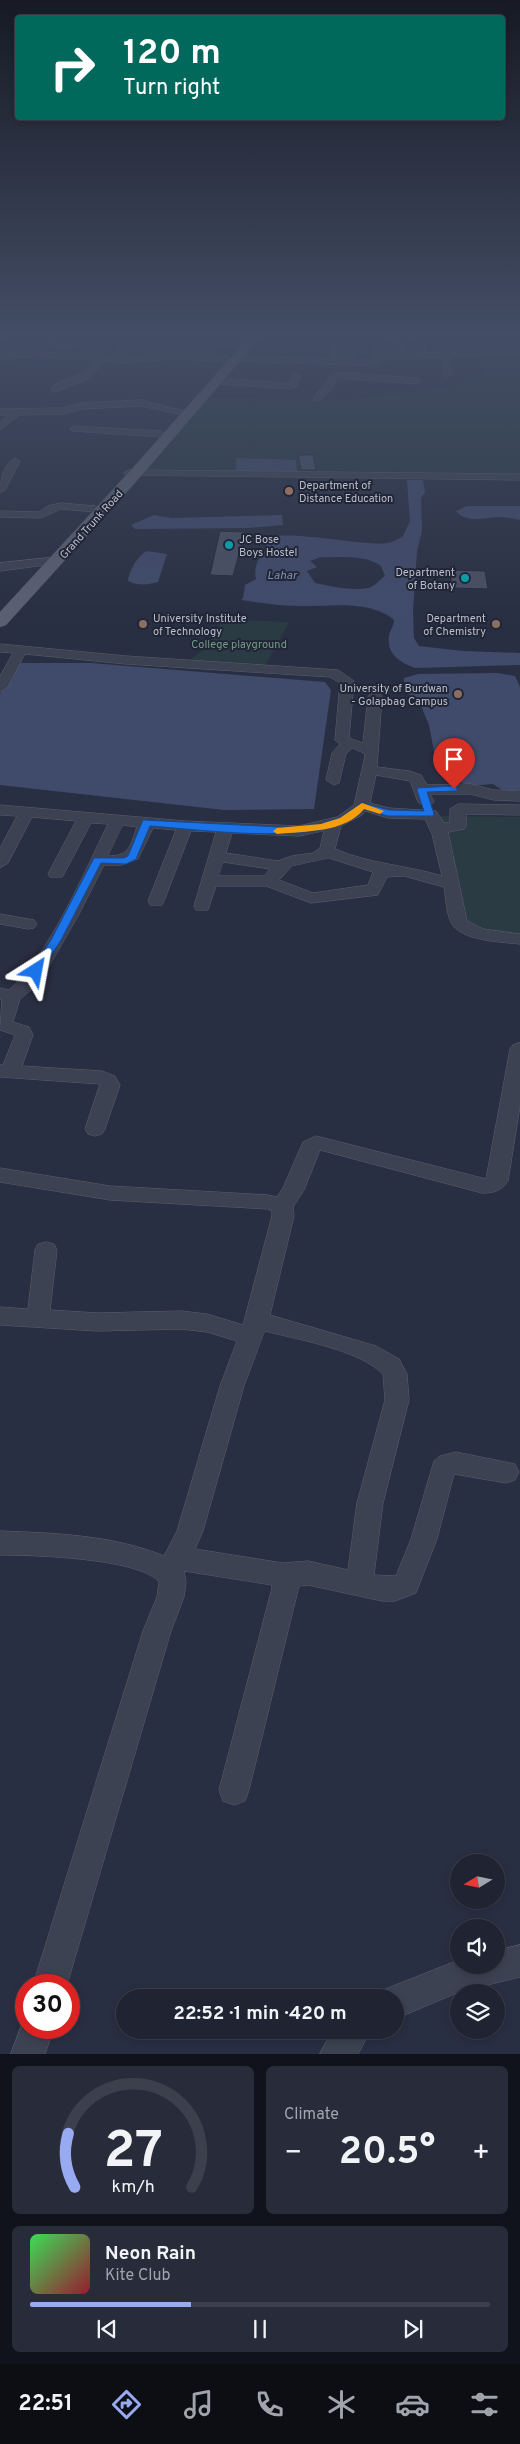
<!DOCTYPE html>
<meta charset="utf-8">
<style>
body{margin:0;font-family:Overpass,sans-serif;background:#272b3a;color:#f1f3f6;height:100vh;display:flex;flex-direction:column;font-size:19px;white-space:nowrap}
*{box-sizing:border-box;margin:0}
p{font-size:16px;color:#a1a4ac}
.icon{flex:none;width:28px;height:28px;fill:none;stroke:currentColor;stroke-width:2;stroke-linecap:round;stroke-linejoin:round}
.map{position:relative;height:2054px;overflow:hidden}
.side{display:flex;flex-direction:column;gap:12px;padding:12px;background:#11131c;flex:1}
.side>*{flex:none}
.top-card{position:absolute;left:15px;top:15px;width:490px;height:105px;border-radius:5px;box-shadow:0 2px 8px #0003,0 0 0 1px #3c404d;background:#00695c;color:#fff;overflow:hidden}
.needle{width:32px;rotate:260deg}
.controls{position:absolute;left:450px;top:1854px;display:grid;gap:10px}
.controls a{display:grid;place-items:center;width:55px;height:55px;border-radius:50%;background:#1f2332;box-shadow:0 2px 8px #0003,0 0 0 1px #3c404d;font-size:25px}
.speed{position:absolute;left:15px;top:1974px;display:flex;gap:10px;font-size:25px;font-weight:700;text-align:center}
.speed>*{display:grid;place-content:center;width:65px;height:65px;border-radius:50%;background:#1f2332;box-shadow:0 2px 8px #0003,0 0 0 1px #3c404d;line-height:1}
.speed .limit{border:8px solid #d22;background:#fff;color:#111}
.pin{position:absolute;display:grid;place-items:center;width:42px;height:42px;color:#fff;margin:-51px -21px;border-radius:50% 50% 50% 0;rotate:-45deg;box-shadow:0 0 5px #0007}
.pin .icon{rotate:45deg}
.me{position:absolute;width:55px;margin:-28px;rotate:34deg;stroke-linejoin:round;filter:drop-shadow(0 0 4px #0008)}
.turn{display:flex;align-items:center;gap:18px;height:105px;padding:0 25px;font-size:22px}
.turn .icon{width:65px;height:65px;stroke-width:2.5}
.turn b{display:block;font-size:35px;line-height:42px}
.big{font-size:38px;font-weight:700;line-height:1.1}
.side .card{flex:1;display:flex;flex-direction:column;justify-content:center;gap:8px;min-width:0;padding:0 18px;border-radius:8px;background:#272b3a}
.side .dial{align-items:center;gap:0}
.dial svg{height:130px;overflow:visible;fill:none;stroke:#3c404d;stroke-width:7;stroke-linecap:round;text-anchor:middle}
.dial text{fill:#f1f3f6;stroke:none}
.song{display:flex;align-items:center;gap:15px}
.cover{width:60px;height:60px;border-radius:8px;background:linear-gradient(135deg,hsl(130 70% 55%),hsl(350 70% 35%))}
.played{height:5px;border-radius:2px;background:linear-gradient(90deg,#98aaf2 35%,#3c404d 35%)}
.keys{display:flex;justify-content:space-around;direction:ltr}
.heat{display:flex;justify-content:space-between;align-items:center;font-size:28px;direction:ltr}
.side .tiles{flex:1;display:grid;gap:12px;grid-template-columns:1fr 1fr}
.card:last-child{grid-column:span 2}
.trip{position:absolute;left:116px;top:1989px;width:288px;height:50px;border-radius:25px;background:#1f2332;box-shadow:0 2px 8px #0003,0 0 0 1px #3c404d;font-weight:700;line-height:50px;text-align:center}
.tabs{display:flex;height:80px;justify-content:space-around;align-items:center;background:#0c0e14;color:#a1a4ac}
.tabs .icon{width:35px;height:35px}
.tabs .current{color:#98aaf2}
.tabs b{font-size:22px;color:#f1f3f6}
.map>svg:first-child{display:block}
.green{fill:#2b3b43}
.water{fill:#404a6a;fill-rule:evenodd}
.building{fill:#484f63;stroke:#242839}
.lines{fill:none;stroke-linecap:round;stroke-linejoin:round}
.minor-casing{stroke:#5b5f6f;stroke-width:1}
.major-casing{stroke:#474b5b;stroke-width:1}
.minor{fill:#3d4252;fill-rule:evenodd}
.major{fill:#5b6071;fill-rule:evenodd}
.route{fill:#1a73e8;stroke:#114b97}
.slow{fill:#f59e0b}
.education-dot{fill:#8d6e63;stroke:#212637;stroke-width:2}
.culture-dot{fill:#0f9aa8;stroke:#212637;stroke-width:2}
.labels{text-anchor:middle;stroke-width:4;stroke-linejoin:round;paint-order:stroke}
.far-poi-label{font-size:11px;fill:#babecb;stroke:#212637;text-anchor:start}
.far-street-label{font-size:11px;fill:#babecb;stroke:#212637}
.far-park-label{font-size:11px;fill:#739b83;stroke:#212637}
.far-water-label{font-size:12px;font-style:italic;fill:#848eb1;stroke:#212637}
</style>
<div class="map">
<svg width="520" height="2054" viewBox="0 0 520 2054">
<rect width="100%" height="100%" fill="#292f42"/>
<path class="green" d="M520,355V475L397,472L394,469L393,473H144L195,398L347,400L430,390L467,383L483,376V364L480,356Z
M231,620L289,622L263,670L188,661C203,652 215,639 221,621Z
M432,816L520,817V945L469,937L451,898Z"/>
<path class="water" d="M236,458L296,460L297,474L236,473Z
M407,480H423L425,492L421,498L422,531L417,551L413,611L414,638L419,646L463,651L520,653V665L415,668C401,663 386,654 389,636C390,630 394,626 394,620C371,600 332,606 303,606C283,606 261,603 241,600L243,598L245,585L256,579C253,569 259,554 268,549L264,540C278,527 364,547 388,543C393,542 398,539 403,536L410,521ZM321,557C340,558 364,554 381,566L385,576C380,579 377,584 373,586C361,593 328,586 315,583L307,571L317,567L310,561Z
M467,506H520V520C515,519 509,518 503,517C488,516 467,525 456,511Z
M154,515L172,518L282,515L283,525L248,528L135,529L131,525Z
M147,551L167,554L158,582C147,585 138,586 128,581C129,571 138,555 147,551Z
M16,663H91L325,682L331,690L314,809L224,810L0,785V694Z
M497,673L515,676L520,687V790L505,792L493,784L469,786L445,775L437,767L429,725L421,706L404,690V678L418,674Z"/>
<path class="building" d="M298,455H313L316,470H301Z
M220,531L245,532L233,576L210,575Z
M451,570L485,571L488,589L451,588Z"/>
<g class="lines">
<defs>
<path id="minor" d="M0,333C10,335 19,335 26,342L18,352L86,353L114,357L119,349L117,342L122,333H130L125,342L127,349L122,357L179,353L228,356L232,359L228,362L179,359L116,363L105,361L88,379L55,392L52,391V387C69,374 81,380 97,360L13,357L10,360H4V357H0V351L8,352L17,342L0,339Z
M50,333H58L56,342L77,346L73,349L48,346Z
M379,333H387L400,337L405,354L417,353L416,342L398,333H408L423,339L426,353L498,350L488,344L482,333H490C497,345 507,350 520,349V355L450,357L451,374L447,377L443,374L442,357L382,360L376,366L237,361L233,358L237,355L372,360L376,341L373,337ZM383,337L393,340L396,354H384Z
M186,337L243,339L247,342L243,345L183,342V338Z
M338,339L345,341L340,353L354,354V358L332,357L331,355Z
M335,372L417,378L422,381L417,384L338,378L330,391L320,400H314V396L323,387L332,373Z
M294,374L301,376L296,387L290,389L216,384L211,381L216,378L289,383Z
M141,400L184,411L179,414L141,406L82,409L62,414L19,415L0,430V422L7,415H0V409L62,408L82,403Z
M75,426L161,431L166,434L161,437L72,431L70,429Z
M15,458L20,461L5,490L0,493C0,482 3,463 15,458Z
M129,470L520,474V480L125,475L124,473Z
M61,503L95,506L100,509L95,512L61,509L41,518L0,517V511L39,512L48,506Z
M57,557L63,561L61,563L0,571V563Z
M0,644L126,656L338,670L354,681L349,738L363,743L368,697L370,694H380L382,697L377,767L409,771L421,775L427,785L470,784L494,790L520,791V801L494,800L470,794H430L434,802L426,807L418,802L410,781L376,775L370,803L389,808L436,811L444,823H450V809L458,804L520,805V815L466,814V826L464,829L448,832L467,921L483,929L520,934V944C502,942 459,941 451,922C446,912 446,898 444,887L404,876L387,877L378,895L311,903L266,886H216L208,910H196L194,906L216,832L191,831L164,901L162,905H150L148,901L176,830L153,828L138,859L121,865H104L78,916L48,968L31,990L20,999L13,1022L29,1027L33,1035L22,1066L102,1071L115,1076L120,1085L105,1129L102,1134L95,1136L88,1134L85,1129L100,1084L0,1077V1065H3L15,1035L0,1030L2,1000L0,999V988L9,990C48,957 85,871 108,824L91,823L64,874L62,877H50L48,874L76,821L32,817L8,863L0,868V848L17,816L0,815V805L185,821L299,826L337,817L354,805L365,756L364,753L352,748L346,754L339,783L334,785L326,780L332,753L340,744L335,740L340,683L330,677L126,664L25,654L7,688L0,692V676L13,653L0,652ZM365,811L388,818L425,819L432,834L442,876C406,865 370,864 335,849L341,826L362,815ZM123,825L137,827C130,845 131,856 108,856ZM324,831L320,848L313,853L292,856L278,861L226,853L232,833L299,836ZM329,858L373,872L368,885L313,893L279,880L292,866ZM223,862L270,869L264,876H219Z
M0,914L34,920L37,924L34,928L28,929L0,924Z
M520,1043V1106L508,1181C501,1191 494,1193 482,1193L320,1150L304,1190L293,1207L294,1216L270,1315L376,1346L399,1359L407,1374L409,1400L383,1503L374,1575L396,1576L411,1539L434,1461L440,1456L456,1452L515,1464L519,1472L515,1480L506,1483L454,1474L437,1539L416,1593L395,1601H382L308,1585L299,1586L249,1790L245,1801L234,1805L223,1801L219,1790L272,1588V1585L184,1571L186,1582L184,1597L171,1631L67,1985H33L143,1631L157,1597L159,1582C139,1558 32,1555 0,1555V1531C54,1533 113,1535 164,1556L177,1531L220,1386L237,1341L207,1332L181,1329L97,1331L0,1325V1307L28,1309L35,1250L38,1244L46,1242L54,1244L57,1250L50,1310L97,1313L181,1311L207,1314L243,1325L272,1216V1211L268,1209L110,1200L0,1182V1168L110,1186L268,1195L277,1197L283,1188L303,1142L316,1136L486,1179L510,1049L513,1045ZM265,1331C299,1340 357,1349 383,1374L385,1400L357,1503L348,1570L308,1561L283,1563L195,1549L203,1531L244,1386Z
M520,1945V1977L459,1992L395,2019V1998H380L383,1990L451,1963L459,1961V1965H496V1951Z
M25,2016L26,2028H54L45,2054H11Z
M333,2030H371L358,2054H320Z"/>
<path id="major" d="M253,333H264L141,476L6,625L0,627V612L131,470Z"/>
</defs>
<use href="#minor" class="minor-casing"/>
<use href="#major" class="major-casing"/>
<use href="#minor" class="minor"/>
<use href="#major" class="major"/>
</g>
<linearGradient id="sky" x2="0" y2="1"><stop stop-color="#171a24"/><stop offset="0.54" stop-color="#434d65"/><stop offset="1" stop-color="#434d65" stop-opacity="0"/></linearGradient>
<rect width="520" height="620" fill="url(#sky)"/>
<path class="route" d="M454,786L457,787V791L427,792L434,814L433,816H388L364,809C332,849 198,829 150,826L136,859L126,864L101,863L61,940L39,974H32L30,971L51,940L94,858H124L128,856L143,820L299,828L320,824L340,818L362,803L389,810L424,811L417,790L418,788Z"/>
<path class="slow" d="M362,803L384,811L380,814L364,809C345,833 305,831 277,834L273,831L277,828L321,824L340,818Z"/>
<g class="education-dot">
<circle cx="289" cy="491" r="5"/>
<circle cx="143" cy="624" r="5"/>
<circle cx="496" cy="624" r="5"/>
<circle cx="458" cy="694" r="5"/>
</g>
<g class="culture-dot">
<circle cx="229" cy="545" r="5"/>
<circle cx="465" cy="578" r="5"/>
</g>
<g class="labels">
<g class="far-poi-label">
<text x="299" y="489">Department of<tspan x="299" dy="13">Distance Education</tspan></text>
<text x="239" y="543">JC Bose<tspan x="239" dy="13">Boys Hostel</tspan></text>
<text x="455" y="576" text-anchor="end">Department<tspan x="455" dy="13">of Botany</tspan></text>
<text x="153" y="622">University Institute<tspan x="153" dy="13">of Technology</tspan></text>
<text x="486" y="622" text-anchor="end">Department<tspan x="486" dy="13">of Chemistry</tspan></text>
<text x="448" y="692" text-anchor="end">University of Burdwan<tspan x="448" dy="13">- Golapbag Campus</tspan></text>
</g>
<g class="far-street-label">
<text transform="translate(91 524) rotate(-48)" y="4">Grand Trunk Road</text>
</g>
<g class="far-park-label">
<text x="239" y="648">College playground</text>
</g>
<g class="far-water-label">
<text x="282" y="579">Lahar</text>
</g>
</g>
</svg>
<div class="controls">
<a><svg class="needle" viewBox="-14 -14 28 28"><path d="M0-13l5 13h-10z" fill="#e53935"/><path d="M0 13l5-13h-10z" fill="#a1a4ac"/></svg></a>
<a><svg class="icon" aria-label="sound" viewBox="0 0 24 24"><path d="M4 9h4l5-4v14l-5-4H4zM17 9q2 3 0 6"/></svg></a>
<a><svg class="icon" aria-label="layers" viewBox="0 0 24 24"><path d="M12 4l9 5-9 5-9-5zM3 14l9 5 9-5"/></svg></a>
</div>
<div class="speed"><div class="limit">30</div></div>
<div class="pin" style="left:454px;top:789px;background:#d93025"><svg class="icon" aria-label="arrive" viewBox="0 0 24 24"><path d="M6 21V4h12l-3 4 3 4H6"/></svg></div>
<svg class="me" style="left:36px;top:971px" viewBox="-20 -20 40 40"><path d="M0-17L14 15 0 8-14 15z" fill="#1a73e8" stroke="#fff" stroke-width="4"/></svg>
<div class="trip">22:52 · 1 min · 420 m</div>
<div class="top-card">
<div class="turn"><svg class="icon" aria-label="right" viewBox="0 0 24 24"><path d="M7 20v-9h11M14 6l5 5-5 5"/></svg><div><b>120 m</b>Turn right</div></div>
</div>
</div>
<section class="side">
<div class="tiles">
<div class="card dial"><svg viewBox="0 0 100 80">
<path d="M14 69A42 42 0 1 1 86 69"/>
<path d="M14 69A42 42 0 0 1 10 36" stroke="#98aaf2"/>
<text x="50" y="56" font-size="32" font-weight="700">27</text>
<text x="50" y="72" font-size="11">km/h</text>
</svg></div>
<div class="card"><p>Climate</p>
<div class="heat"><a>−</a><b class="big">20.5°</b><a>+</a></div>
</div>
<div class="card">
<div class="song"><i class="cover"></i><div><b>Neon Rain</b><p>Kite Club</p></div></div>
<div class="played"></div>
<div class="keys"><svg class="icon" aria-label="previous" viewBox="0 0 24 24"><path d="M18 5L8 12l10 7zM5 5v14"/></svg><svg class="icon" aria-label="pause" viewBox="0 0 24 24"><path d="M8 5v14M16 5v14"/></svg><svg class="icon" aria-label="next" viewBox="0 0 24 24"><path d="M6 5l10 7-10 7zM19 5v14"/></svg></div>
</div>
</div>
</section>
<nav class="tabs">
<b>22:51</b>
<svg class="icon current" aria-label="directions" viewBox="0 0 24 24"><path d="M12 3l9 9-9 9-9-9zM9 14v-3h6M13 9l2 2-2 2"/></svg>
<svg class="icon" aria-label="music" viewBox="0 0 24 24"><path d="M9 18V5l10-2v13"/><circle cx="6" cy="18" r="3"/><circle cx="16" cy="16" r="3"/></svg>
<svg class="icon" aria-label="phone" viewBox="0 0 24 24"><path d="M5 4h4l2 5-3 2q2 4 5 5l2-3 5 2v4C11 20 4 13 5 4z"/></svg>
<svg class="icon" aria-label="climate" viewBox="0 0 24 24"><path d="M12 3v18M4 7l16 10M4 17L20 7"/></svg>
<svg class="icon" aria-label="car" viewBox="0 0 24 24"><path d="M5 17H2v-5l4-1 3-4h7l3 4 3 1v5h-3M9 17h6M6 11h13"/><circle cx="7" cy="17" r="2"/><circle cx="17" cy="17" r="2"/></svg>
<svg class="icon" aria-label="filters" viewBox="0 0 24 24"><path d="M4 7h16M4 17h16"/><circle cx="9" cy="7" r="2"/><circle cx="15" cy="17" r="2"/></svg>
</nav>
